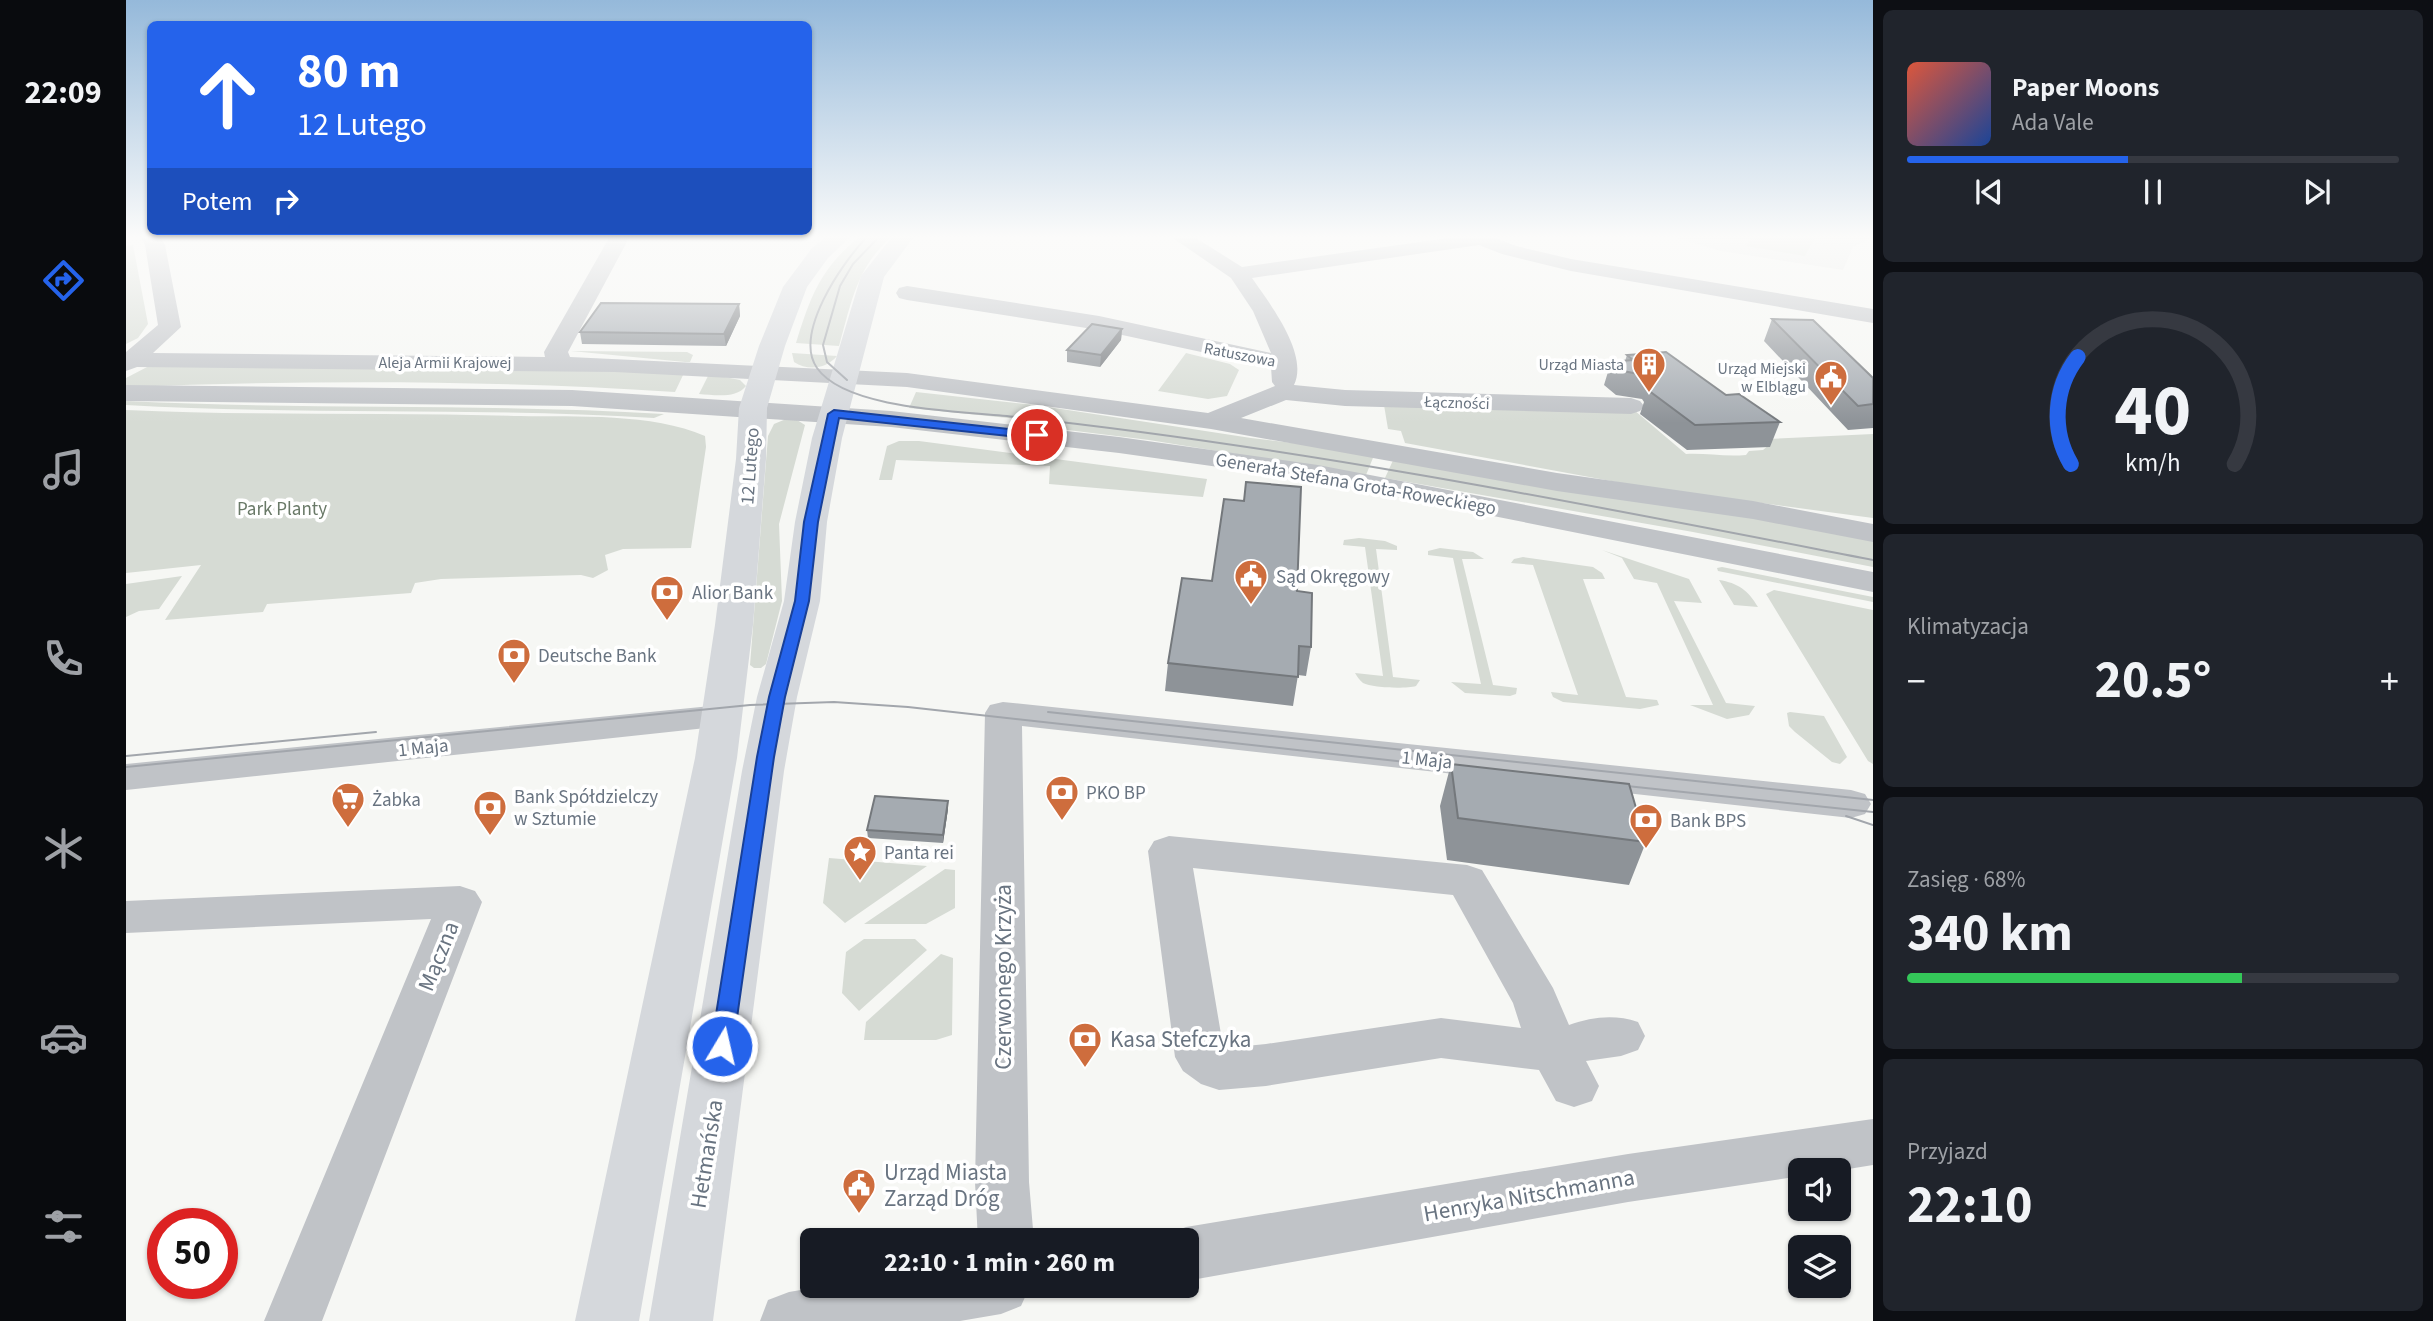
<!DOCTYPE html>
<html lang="pl">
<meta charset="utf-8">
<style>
body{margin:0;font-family:"Source Sans 3",sans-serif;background:#20242c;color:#f1f3f6;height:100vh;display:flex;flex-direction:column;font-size:26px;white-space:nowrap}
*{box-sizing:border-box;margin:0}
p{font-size:23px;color:#9ea1a6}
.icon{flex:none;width:38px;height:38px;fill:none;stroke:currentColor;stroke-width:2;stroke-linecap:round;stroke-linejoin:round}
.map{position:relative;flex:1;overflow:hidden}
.side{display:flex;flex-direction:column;gap:10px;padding:10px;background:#0d0f14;width:560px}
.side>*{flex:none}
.hud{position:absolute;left:21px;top:21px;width:665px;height:214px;border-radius:10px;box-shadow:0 2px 5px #0004;background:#2563eb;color:#fff;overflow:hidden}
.buttons{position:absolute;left:1662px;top:1158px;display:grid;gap:14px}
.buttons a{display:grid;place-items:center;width:63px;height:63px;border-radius:10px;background:#171b24;box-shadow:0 2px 5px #0004;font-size:35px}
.speed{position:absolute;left:21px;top:1208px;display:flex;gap:14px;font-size:35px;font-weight:700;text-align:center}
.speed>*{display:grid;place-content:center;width:91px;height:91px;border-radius:50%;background:#171b24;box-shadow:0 2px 5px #0004;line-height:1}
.speed .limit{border:10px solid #d22;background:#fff;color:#111}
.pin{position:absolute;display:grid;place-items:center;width:60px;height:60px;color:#fff;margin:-30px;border:4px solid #fff;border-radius:50%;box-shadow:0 2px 7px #0007}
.me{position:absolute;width:77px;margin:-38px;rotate:9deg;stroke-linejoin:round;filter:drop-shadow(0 0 5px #0008)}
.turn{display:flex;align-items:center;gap:24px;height:147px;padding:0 35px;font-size:32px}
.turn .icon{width:91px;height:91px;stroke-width:2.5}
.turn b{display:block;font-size:49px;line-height:60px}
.then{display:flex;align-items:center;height:66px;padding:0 35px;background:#0003;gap:14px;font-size:26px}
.big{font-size:52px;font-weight:700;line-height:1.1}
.side .card{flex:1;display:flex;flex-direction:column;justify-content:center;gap:10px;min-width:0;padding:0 24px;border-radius:10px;background:#20242c}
.side .dial{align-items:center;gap:0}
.dial svg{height:182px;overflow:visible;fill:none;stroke:#363941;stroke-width:7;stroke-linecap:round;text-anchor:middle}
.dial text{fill:#f1f3f6;stroke:none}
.song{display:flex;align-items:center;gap:21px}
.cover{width:84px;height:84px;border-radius:10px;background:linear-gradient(135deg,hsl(10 70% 55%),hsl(220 70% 35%))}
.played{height:7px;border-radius:4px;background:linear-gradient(90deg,#2563eb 45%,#363941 45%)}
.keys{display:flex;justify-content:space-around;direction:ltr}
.heat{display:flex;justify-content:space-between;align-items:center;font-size:38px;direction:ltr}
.charge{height:10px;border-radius:5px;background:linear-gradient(90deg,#34c759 68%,#363941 0)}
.trip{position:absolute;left:674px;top:1228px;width:399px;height:70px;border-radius:10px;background:#171b24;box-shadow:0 2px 5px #0004;font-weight:700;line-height:70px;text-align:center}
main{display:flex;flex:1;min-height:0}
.tabs{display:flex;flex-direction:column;width:126px;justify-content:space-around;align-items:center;background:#090b0e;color:#9ea1a6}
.tabs .icon{width:49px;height:49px}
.tabs .current{color:#2563eb}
.tabs b{font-size:32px;color:#f1f3f6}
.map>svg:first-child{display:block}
.built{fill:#e7e8e7}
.green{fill:#d6dbd4}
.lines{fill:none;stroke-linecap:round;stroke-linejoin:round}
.minor{fill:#c0c3c7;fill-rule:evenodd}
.major{fill:#d5d8dc;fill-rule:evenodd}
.tram{stroke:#a2a6ac;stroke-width:2}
.wall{fill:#8e9398}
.shaded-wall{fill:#74787c}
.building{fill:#a5abb1;stroke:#74787c;stroke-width:2}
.route{fill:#2563eb;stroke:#184099;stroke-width:2}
.labels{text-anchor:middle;stroke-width:7;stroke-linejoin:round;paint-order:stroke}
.far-street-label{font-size:16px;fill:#697481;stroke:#fff}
.far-poi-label{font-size:16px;fill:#697481;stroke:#fff;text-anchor:end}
.street-label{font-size:19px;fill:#697481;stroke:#fff}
.park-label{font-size:19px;fill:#697967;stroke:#fff}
.poi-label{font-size:19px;fill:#697481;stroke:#fff;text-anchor:start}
.near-street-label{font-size:23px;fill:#697481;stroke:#fff}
.near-poi-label{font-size:23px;fill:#697481;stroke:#fff;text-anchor:start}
</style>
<main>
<nav class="tabs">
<b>22:09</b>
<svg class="icon current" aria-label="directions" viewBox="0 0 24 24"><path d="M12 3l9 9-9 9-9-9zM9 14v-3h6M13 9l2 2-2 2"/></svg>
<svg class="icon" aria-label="music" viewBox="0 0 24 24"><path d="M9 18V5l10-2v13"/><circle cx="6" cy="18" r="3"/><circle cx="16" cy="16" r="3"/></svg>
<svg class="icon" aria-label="phone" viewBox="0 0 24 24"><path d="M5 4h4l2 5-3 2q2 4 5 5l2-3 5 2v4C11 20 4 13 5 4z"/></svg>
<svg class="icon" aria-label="climate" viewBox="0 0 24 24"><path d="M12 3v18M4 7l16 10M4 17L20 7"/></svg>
<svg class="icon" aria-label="car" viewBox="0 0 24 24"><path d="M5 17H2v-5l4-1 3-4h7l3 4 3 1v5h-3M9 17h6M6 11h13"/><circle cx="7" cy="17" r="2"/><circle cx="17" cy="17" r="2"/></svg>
<svg class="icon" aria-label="filters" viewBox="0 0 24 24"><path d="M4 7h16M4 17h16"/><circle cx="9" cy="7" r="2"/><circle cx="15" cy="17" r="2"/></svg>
</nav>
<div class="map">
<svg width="1747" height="1321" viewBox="0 0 1747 1321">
<rect width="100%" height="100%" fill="#f6f7f4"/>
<path class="built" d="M1550,238H1745L1727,247L1717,270L1595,251Z"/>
<path class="green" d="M732,238H764C730,269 725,304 713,346L670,343C684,298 694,269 732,238Z
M1625,238L1688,239L1679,256L1620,246Z
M7,245L22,324L12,338L0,344V246Z
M445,351L561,352L567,355L564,362H559Z
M666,353L711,356C700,369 682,371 668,362Z
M1060,353L1104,364L1113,370L1101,396L1082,399L1032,391Z
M23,366L354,368L558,373L549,392C367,380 183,380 0,387V378Z
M583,374L614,380L620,386C610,399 588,395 573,394Z
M790,392L909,405L1125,438L1249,453L1240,475L1023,440L909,426L911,421L783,408Z
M0,401C179,410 358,403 538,414L528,418C352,407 176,415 0,405Z
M1258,405L1508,410L1560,454C1580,453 1599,457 1620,455L1623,451L1637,450L1643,445L1642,439L1747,434V518L1523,488L1279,443L1275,431L1262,429Z
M0,410C131,416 263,412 394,416C451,417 526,413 579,436L580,447L565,548L497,549L479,555L482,570L467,578L455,575L315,579L289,583L285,593L141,604L137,612L39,620L75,565L0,573Z
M660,419L671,420L679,425L653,524L656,601L640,664L635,668H628L624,665L642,436L648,424Z
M773,441H793L1081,479L1077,497L923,484L924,466L770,460L766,480H753L761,446Z
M1269,456L1747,539V567L1567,532L1259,478Z
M1233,538L1259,541L1271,546V550L1250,549L1267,677L1294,680L1290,686C1280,689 1246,688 1237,683C1233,680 1231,676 1229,673L1257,676L1239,547L1217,545L1218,540Z
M1314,548L1347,552L1358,559H1336L1367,685L1391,688L1390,694L1384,696L1339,693L1325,682L1355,684L1327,558L1302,555V551Z
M1476,550L1563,579L1576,603L1548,601L1600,703L1629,706L1623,715L1601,719L1564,705H1587L1531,583L1508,579L1496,558Z
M1397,557L1467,567L1476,573L1479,579H1457L1500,697L1531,700L1533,705L1514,709L1437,702L1427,697L1425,692L1452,695L1407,565L1385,563L1388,559Z
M1596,567L1747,597V602L1592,571L1591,568Z
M56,576L33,609L13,611L0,617V584Z
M1593,580C1612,583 1622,590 1632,607L1608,605Z
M1648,590L1747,610V764L1742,761L1640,594Z
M1664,712L1698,716L1721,757L1714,764L1706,762L1669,732L1663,726L1661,713Z
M703,858L801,866L719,923L697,903Z
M819,869L829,870V908L800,924H738Z
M738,939H789L801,950L733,1011L716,993L720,952Z
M815,954L827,958L826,1035L810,1040H738L740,1022Z"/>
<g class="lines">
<path class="minor" d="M15,238H35L39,245L55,327L27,353L419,357L418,352L483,238H503L442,352L444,357L781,373L1082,413L1149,386L1146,382L1145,367L973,330L781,300L773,298L770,293L773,288L781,286L973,316L1145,353L1127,311L1105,278L1047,238H1070L1116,267L1322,238H1370L1390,246L1445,259L1747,309V323L1445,271L1376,254L1353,245L1126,278C1144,304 1183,354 1168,385L1219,390L1505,398L1514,401L1518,406L1514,411L1505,414L1219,406L1160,400L1115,418L1431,473L1627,501L1747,524V542L1627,519L1431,491L1085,429L781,387L489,372L11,367L0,371V352L32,325L19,245Z
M0,385L446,390L765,411L993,437L1192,465L1747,572V592L1192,481L993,453L765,427L446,406L0,401Z
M877,702L1725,790L1739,794L1745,804L1739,814L1725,818L896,726L903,1182L908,1241H852L849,1182L859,713L864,705Z
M595,705L608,709L614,717L608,725L0,790V764Z
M1043,836L1341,865L1356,870L1427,988L1443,1025C1466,1017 1488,1014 1512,1022L1519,1036L1512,1050L1495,1056L1460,1061L1473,1086L1466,1101L1448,1107L1430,1101L1413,1070L1315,1058L1140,1086L1093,1090L1075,1084L1057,1071L1049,1057L1022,851L1028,841ZM1067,868L1327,895L1387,1003L1395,1028L1315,1018L1140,1044L1100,1048L1097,1046Z
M334,886L349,891L356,902L196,1321H138L305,919L0,933V901Z
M1747,1119V1165L1710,1171H1675V1176L1502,1202L1060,1281V1241H1038L1040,1235L1060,1227L1502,1154Z
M698,1286H904L895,1306L875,1314L834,1321H634L642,1300L663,1292Z"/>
<path class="major" d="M699,238H723L702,258L681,287L659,346L641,408L640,459L627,625L611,758L513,1321H449L569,758L589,625L610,459L613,408L633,346L657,287L686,248Z
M765,238H787L758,277L716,438L701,522L694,601L671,697L658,771L587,1321H523L616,771L631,697L658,601L669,522L686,438L735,276Z"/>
<path class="tram" d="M740,238C716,263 667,334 691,368C721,411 841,411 890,417C1178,448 1463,505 1747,560
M721,380L701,362L697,345L714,286L727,264L752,238
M922,712L1747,800
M0,756L250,732
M0,767L624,705L708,702L782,707L1343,769
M1482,784L1747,812
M1720,816L1747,825"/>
</g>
<path class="wall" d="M613,304L614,316L600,346L456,344L454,332Z
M1646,319L1747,378V428L1722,430L1638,341Z
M996,329L995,340L974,367L941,362V350Z
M1501,355L1600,395L1654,422L1644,447L1561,450L1514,414L1518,402L1516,399L1490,395L1478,385L1485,362L1499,361Z
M1171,591L1185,647L1180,676L1172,675L1167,706L1039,691L1042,663Z
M1325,764L1520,842L1503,885L1321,860L1314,806Z
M822,801V809L817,843L742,838L741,830Z"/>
<path class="shaded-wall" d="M613,304L614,316L600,346L598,334Z
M996,329L995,340L974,367L975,355Z
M822,801V809L817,843V835Z"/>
<path class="building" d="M475,303L613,304L598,334L454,332Z
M1646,319L1687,320L1747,378V404L1732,406Z
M966,324L996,329L975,355L941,350Z
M1540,352L1600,395L1613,394L1654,422L1569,425L1522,390L1528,382L1523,376L1497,371L1485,362L1507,360L1501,355Z
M1120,482L1175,487L1171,591L1186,593L1185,647L1173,646L1172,677L1042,663L1056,578L1086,581L1098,499L1118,501Z
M1325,764L1503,784L1520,842L1332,818Z
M749,796L822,801L817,835L741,830Z"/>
<linearGradient id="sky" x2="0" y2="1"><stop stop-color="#95b9da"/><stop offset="0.56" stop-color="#fbfbfa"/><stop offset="1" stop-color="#fbfbfa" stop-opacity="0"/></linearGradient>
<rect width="1747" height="423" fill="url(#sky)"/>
<path class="route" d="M708,410L911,432L917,435L911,439L713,418L692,522L683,601L659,697L648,757L607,1046L604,1053L596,1055L588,1053L585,1046L631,757L643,697L669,601L678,522L702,414Z"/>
<defs>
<symbol id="building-pin" viewBox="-11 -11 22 30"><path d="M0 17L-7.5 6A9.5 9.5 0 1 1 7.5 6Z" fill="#ce6d3d" stroke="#fff"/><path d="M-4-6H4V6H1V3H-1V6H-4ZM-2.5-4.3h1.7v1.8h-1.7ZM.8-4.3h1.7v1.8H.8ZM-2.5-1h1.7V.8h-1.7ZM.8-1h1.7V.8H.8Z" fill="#fff"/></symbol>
<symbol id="civic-pin" viewBox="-11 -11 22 30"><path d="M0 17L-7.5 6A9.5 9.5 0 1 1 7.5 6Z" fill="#ce6d3d" stroke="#fff"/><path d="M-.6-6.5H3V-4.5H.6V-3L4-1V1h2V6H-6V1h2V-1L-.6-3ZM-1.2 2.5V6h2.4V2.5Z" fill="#fff"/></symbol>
<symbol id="bank-pin" viewBox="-11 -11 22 30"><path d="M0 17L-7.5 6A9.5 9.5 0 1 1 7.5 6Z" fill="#ce6d3d" stroke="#fff"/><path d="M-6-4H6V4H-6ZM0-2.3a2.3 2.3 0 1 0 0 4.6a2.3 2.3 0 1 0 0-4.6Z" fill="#fff"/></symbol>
<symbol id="supermarket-pin" viewBox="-11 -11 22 30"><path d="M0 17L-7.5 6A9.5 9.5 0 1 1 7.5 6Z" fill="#ce6d3d" stroke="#fff"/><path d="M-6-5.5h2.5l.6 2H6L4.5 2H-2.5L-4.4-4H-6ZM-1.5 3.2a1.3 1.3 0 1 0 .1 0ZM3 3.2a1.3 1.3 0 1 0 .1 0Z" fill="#fff"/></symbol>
<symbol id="sight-pin" viewBox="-11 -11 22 30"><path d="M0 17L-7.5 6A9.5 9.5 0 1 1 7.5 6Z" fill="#ce6d3d" stroke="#fff"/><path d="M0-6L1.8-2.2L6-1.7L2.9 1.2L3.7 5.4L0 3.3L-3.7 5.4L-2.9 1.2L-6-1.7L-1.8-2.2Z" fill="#fff"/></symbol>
</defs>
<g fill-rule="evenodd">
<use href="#building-pin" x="1504" y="345" width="38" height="52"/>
<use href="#civic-pin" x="1686" y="358" width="38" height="52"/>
<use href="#civic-pin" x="1106" y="557" width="38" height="52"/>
<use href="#bank-pin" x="522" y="573" width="38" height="52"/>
<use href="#bank-pin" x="369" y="636" width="38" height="52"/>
<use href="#bank-pin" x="917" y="773" width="38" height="52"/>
<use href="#supermarket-pin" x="203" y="780" width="38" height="52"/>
<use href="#bank-pin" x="345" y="788" width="38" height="52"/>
<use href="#bank-pin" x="1501" y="801" width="38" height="52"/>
<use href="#sight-pin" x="715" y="833" width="38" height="52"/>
<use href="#bank-pin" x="940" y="1020" width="38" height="52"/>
<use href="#civic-pin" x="714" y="1166" width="38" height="52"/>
</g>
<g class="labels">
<g class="far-street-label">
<text transform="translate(1114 354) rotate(11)" y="6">Ratuszowa</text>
<text x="319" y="368">Aleja Armii Krajowej</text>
<text transform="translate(1331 402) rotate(2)" y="6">Łączności</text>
</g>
<g class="far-poi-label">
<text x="1498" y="370">Urząd Miasta</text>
<text x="1680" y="374">Urząd Miejski<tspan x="1680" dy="18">w Elblągu</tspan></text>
</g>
<g class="street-label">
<text transform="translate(623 466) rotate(-86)" y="7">12 Lutego</text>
<text transform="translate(1230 483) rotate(10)" y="7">Generała Stefana Grota-Roweckiego</text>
<text transform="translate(297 747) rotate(-6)" y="7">1 Maja</text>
<text transform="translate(1301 759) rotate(6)" y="7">1 Maja</text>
</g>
<g class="park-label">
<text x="156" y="515">Park Planty</text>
</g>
<g class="poi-label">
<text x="1150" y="583">Sąd Okręgowy</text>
<text x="566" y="599">Alior Bank</text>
<text x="412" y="662">Deutsche Bank</text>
<text x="960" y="799">PKO BP</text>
<text x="388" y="803">Bank Spółdzielczy<tspan x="388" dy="22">w Sztumie</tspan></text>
<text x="246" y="806">Żabka</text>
<text x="1544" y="827">Bank BPS</text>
<text x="758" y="859">Panta rei</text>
</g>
<g class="near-street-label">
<text transform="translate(312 956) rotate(-68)" y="8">Mączna</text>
<text transform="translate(877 977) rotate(-90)" y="8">Czerwonego Krzyża</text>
<text transform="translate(580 1154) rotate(-81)" y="8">Hetmańska</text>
<text transform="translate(1403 1195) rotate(-10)" y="8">Henryka Nitschmanna</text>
</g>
<g class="near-poi-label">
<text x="984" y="1047">Kasa Stefczyka</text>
<text x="758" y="1180">Urząd Miasta<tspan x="758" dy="26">Zarząd Dróg</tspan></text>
</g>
</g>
</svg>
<div class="buttons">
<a><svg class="icon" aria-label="sound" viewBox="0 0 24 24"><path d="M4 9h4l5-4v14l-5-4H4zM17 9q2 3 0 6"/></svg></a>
<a><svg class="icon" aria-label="layers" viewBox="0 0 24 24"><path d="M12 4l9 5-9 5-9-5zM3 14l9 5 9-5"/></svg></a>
</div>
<div class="speed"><div class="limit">50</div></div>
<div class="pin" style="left:911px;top:435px;background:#d93025"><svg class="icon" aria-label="arrive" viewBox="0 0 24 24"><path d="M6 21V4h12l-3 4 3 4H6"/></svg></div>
<svg class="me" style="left:596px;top:1046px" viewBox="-20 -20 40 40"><circle r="17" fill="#2563eb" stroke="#fff" stroke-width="3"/><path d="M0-11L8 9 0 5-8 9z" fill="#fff"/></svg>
<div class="trip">22:10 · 1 min · 260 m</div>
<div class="hud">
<div class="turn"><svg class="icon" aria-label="ahead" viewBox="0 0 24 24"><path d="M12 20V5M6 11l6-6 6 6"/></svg><div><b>80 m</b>12 Lutego</div></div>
<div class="then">Potem<svg class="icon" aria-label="right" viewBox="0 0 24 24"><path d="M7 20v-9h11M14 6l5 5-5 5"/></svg></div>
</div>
</div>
<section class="side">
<div class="card">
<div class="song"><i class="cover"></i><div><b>Paper Moons</b><p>Ada Vale</p></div></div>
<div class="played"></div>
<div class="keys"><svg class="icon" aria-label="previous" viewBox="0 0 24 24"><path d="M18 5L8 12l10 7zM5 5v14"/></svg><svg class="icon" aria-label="pause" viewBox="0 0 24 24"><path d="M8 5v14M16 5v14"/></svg><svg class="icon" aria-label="next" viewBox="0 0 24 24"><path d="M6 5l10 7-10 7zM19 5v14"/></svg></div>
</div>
<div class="card dial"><svg viewBox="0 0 100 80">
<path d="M14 69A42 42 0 1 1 86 69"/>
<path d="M14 69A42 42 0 0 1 17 22" stroke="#2563eb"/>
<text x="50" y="56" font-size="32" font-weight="700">40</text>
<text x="50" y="72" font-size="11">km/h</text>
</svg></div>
<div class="card"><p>Klimatyzacja</p>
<div class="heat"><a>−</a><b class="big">20.5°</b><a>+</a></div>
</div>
<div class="card"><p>Zasięg · 68%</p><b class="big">340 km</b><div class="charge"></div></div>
<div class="card"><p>Przyjazd</p><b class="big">22:10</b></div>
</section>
</main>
